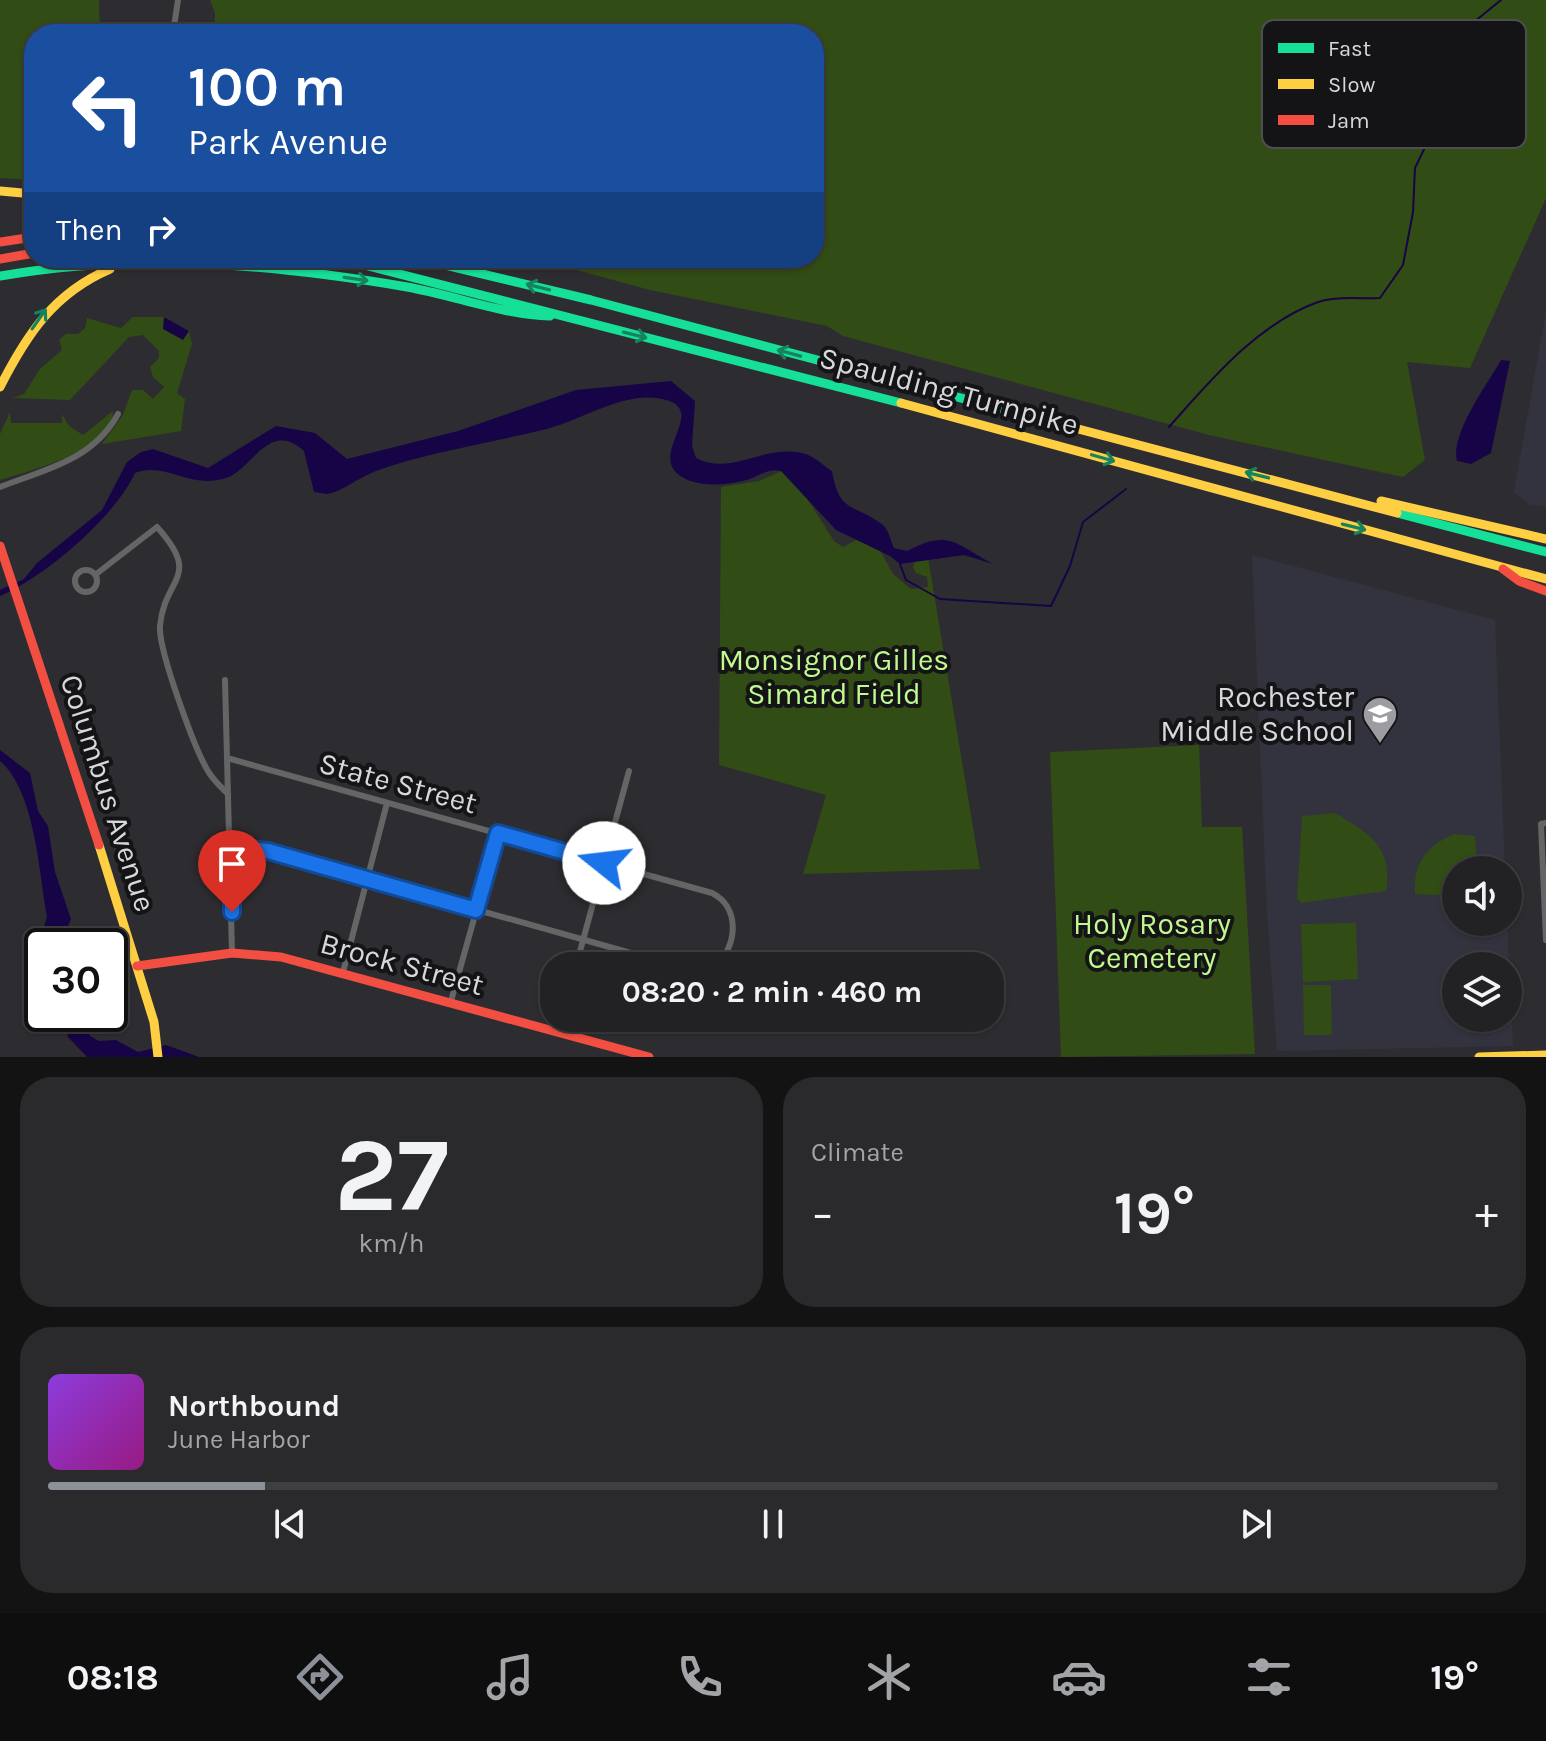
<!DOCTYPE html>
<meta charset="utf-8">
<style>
body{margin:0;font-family:Karla,sans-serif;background:#2a2a2d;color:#f1f3f6;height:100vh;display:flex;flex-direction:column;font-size:30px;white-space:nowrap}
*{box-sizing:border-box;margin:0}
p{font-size:26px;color:#a2a4a7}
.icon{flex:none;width:44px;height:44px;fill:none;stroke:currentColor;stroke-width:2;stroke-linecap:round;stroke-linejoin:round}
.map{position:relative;height:1057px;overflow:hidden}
.drawer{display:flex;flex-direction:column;gap:20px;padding:20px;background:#131314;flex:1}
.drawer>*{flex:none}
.banner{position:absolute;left:24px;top:24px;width:800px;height:244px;border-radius:32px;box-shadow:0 2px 6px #0004,0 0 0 2px #3f3f42;background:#1a4fa0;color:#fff;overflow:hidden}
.controls{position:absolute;left:1442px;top:856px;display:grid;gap:16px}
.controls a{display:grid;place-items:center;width:80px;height:80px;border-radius:50%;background:#222225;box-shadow:0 2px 6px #0004,0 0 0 2px #3f3f42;font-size:40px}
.speed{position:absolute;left:24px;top:928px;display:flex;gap:16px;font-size:40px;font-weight:700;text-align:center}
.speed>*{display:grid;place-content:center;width:104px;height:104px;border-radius:50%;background:#222225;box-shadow:0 2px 6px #0004,0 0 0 2px #3f3f42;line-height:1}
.speed .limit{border:4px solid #111;border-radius:12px;background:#fff;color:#111}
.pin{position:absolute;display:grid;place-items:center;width:68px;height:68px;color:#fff;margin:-82px -34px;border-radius:50% 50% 50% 0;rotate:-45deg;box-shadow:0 0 8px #0007}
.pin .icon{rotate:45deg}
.me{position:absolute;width:88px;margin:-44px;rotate:286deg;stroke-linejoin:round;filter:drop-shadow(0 0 6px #0008)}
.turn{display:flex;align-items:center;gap:28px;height:168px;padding:0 32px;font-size:36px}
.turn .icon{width:104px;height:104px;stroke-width:2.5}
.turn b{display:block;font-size:56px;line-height:68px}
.then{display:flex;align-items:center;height:76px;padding:0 32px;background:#0003;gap:16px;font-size:30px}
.big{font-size:60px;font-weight:700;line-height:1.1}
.drawer .card{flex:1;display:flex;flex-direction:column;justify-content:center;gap:12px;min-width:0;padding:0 28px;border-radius:32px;background:#2a2a2d}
.drawer .dial{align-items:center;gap:0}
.dial b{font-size:104px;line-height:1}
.song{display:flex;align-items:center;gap:24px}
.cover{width:96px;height:96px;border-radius:12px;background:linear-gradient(135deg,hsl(270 70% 55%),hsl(310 70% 35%))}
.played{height:8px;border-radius:4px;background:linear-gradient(90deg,#8c9099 15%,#3f3f42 15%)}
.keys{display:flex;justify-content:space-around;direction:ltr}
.heat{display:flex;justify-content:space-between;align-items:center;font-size:44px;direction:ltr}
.drawer .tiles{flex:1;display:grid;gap:20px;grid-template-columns:1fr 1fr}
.card:last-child{grid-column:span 2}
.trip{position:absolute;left:540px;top:952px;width:464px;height:80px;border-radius:32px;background:#222225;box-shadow:0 2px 6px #0004,0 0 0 2px #3f3f42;font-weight:700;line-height:80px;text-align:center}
.tabs{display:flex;height:128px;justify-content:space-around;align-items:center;background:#0e0e0f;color:#a2a4a7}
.tabs .icon{width:56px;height:56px}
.tabs .selected{color:#8c9099}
.tabs b{font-size:36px;color:#f1f3f6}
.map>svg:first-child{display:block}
.built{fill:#32333e;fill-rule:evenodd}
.green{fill:#324c15}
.water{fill:#160446}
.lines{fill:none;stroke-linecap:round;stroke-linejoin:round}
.stream{stroke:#160446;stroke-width:2}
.street{stroke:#646565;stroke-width:6}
.fast{stroke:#16e098;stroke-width:9}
.slow{stroke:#ffcf43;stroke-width:9}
.jam{stroke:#f24e42;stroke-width:9}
.oneway{stroke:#15845e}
.route-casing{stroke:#114b97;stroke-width:20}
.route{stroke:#1a73e8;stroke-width:14}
.labels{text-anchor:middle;stroke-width:8;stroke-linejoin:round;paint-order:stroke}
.street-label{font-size:30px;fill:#d7d8dd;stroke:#141417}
.park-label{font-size:30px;fill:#c0f98d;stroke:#141417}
.poi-label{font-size:30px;fill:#d7d8dd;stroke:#141417;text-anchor:end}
.key{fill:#141417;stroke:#4e4f52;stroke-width:2}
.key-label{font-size:22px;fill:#d7d8dd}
</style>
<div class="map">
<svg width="1546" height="1057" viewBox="0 0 1546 1057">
<rect width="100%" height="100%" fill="#2d2d31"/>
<path class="built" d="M1546,311V507L1529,504L1514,492Z
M1252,555L1495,620L1505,870H1456V922H1507L1513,1046L1277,1051L1267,912ZM1456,966H1508V1018H1456Z"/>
<path class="green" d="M0,0H99L100,34H34V180L0,178Z
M210,0H1546V198L1470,368L1407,362L1425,460L1403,477L1209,435L843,336L827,326L650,290L532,258H814V34H215V13Z
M133,317H164L189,331L192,344L177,393L185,399L181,431L102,444L123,415L132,390H143L153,399L164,387L153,377L150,367L159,358V351L143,335L129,337L70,400L13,398L24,394L40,369L62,350L59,340L66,334H78L85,328L87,318L121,328Z
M113,411C111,452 31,470 0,480V434L10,412L11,423H62V414L69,426L83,435Z
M788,468L834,541L843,547L856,540L876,543L893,574L911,589L928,587L927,577L916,573L913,567L915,560L927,552L980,869L803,874L826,795L719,765L721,487L759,481Z
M1199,745L1202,827H1242L1255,1054L1061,1057L1050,752Z
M1335,813C1369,833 1394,848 1386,891L1301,903L1297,898L1302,816Z
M1455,834L1475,836L1477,870H1456V896L1415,894C1413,863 1427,845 1455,834Z
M1356,923L1358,979L1303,982L1301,924Z
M1303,985H1331L1332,1035H1304Z
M1466,1018H1487V1032H1466Z"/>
<path class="water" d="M164,317L189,331L183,340L163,329Z
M1501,360L1510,361L1491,453L1471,464L1457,461C1450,434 1487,385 1501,360Z
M671,381L695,401L692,446L696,458C733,477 765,442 806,454C815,457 824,466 832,471C839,514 854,503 883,525C888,529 891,541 894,548L907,551C948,529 955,543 993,564L964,555L900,564L890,556L836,530L781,471C768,468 759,476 747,480C727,485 700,488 682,477C645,455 712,409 662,399C623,391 585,419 547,429C502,440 455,448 411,460C396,464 379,469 365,476C351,483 342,491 327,494L314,492L304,451C269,419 252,470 226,478C190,490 166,461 135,473C114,518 46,576 0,596V590L24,579L37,563L102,510L127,462L141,452L153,449L208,468L276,426L315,433L347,459L458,431L576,390Z
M0,750L30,773L38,811L48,826L55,872L71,919L60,946H47L43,931L47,916C39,872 35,791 0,761Z
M63,1014H82L90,1036L99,1041L116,1040L138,1052L166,1045L199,1057H87L68,1037Z"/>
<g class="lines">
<path class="stream" d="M1169,427C1210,381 1257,324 1318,302C1336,296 1361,299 1380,298L1403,265L1413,212L1415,168L1428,141L1462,103L1450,59L1474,22L1501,0
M900,564L906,580L940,599L1051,606L1070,566L1083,522L1126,489"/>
<path class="street" d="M173,33L178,0
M0,487C46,469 93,460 118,414
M75 581a11 11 0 1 1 22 0a11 11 0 1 1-22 0Z
M95,575L157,527C203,578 164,577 160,626C158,649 195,750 208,771C213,780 221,787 228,794
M225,680L232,953
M227,758L712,893C740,907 738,945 716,966
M1546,823L1541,824L1546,940
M232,848L268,851L677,966
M576,966L629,771
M343,972L387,803
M451,1001L498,833
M558,1031L562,1018"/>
<path class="fast" d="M337,258L901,403
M416,258L591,300L1029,416
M0,276C136,252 271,264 407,287C453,295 504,315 550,316
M1397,513L1546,552"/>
<path class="slow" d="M0,191L34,194
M0,387C27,334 54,293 110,269
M901,403L1546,579
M1029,416L1397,513
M1381,501L1546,539
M99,845L154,1022L158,1057
M1479,1057L1546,1055"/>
<path class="jam" d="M0,242L34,237
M0,259L34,253
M0,546L99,845
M1503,569L1519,581L1546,591
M137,966L232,953L281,957L649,1057"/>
</g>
<defs><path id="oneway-shaft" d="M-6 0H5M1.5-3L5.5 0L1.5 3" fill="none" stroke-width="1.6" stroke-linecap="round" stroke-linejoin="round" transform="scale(2)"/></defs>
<g class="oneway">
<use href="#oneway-shaft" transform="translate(356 279) rotate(8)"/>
<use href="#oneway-shaft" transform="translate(538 287) rotate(-166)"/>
<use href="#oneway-shaft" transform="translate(39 319) rotate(-55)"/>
<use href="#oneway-shaft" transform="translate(635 335) rotate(14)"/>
<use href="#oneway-shaft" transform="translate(789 353) rotate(-165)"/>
<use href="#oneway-shaft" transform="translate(1103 458) rotate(16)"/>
<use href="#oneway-shaft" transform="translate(1257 475) rotate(-166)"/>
<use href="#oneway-shaft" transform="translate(1354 527) rotate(14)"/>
</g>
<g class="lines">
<defs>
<path id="route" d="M232,912V848L268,851L476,910L498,833L604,863"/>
</defs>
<use href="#route" class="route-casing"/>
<use href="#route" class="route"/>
</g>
<defs>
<symbol id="school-pin" viewBox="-11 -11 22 30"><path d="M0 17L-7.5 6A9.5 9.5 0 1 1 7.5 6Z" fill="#9c9ca1" stroke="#141417"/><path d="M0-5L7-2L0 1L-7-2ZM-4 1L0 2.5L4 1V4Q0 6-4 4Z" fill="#fff"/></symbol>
</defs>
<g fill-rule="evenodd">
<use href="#school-pin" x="1360" y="694" width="40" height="54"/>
</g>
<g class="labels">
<g class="street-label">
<text transform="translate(949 391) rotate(15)" y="10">Spaulding Turnpike</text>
<text transform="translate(398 783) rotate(15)" y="10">State Street</text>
<text transform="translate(108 793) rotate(72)" y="10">Columbus Avenue</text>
<text transform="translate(402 964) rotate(15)" y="10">Brock Street</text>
</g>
<g class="park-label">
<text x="834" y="670">Monsignor Gilles<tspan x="834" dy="34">Simard Field</tspan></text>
<text x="1152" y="934">Holy Rosary<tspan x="1152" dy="34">Cemetery</tspan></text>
</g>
<g class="poi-label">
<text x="1354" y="707">Rochester<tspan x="1354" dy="34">Middle School</tspan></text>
</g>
</g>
<rect x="1262" y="20" width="264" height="128" rx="12" class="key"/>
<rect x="1278" y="43" width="36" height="10" fill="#16e098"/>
<rect x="1278" y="79" width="36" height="10" fill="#ffcf43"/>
<rect x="1278" y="115" width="36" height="10" fill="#f24e42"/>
<g class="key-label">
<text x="1328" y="56">Fast</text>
<text x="1328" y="92">Slow</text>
<text x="1328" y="128">Jam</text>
</g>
</svg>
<div class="controls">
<a><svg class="icon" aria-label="sound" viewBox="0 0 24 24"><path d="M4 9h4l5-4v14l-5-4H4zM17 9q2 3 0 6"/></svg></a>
<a><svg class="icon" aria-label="layers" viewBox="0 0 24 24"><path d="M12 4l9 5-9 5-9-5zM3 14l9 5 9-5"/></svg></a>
</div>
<div class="speed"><div class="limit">30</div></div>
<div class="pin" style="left:232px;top:912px;background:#d93025"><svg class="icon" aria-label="arrive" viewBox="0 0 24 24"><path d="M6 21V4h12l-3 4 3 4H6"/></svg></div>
<svg class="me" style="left:604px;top:863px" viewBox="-20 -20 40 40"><circle r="19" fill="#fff"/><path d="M0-13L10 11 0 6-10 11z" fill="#1a73e8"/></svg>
<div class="trip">08:20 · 2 min · 460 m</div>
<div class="banner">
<div class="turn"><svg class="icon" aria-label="left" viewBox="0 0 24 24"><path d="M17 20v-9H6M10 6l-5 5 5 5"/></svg><div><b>100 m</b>Park Avenue</div></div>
<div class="then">Then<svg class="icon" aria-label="right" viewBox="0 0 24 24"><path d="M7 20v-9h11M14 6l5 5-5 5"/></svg></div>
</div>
</div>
<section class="drawer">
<div class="tiles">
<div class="card dial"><b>27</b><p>km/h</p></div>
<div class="card"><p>Climate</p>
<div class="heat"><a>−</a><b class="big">19°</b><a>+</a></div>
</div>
<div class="card">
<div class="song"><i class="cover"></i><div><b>Northbound</b><p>June Harbor</p></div></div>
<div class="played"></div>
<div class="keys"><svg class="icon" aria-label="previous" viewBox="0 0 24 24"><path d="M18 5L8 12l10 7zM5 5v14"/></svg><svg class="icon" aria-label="pause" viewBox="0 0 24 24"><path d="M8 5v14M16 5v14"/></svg><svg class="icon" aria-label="next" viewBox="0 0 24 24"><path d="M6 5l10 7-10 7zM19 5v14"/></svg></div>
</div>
</div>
</section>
<nav class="tabs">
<b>08:18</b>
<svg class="icon selected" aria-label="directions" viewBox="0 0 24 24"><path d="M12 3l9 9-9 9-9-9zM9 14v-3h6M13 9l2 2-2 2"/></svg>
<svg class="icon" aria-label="music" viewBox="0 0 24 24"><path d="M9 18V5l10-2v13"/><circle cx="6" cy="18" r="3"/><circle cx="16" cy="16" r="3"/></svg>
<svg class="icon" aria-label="phone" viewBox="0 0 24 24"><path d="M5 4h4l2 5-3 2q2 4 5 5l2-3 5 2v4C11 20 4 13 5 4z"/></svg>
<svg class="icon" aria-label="climate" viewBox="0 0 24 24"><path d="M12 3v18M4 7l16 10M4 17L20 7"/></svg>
<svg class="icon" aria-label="car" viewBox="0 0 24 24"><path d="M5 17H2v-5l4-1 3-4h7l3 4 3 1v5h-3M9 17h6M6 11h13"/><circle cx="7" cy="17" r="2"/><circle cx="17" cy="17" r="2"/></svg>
<svg class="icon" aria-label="filters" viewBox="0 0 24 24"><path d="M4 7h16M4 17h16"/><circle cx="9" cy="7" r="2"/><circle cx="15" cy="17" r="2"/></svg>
<b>19°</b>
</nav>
